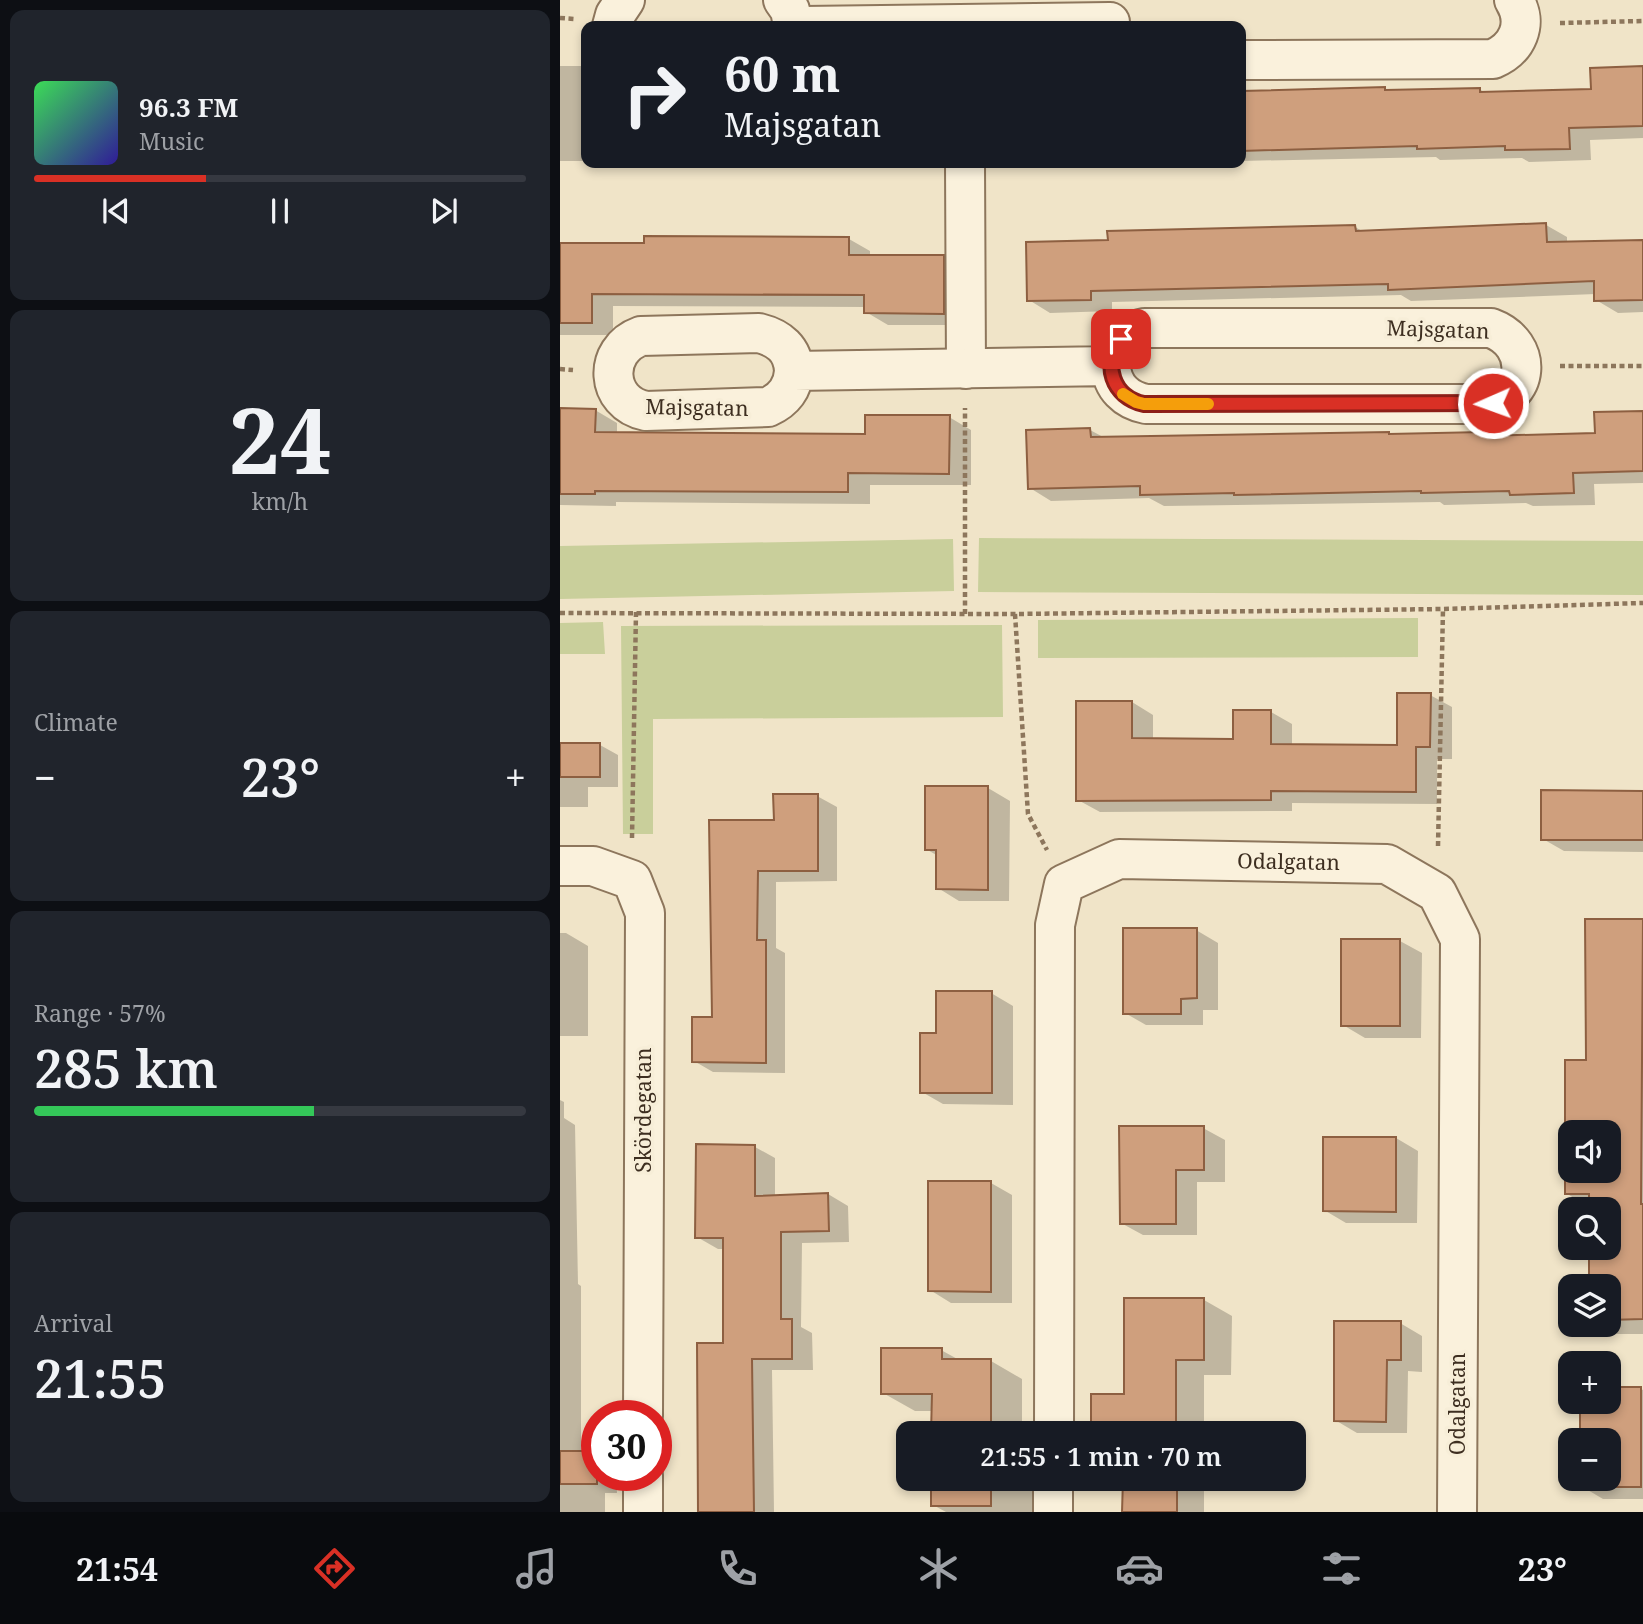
<!DOCTYPE html>
<meta charset="utf-8">
<style>
body{margin:0;font-family:"Noto Serif",serif;background:#20242c;color:#f1f3f6;height:100vh;display:flex;flex-direction:column;font-size:26px;white-space:nowrap}
*{box-sizing:border-box;margin:0}
p{font-size:23px;color:#9ea1a6}
.icon{flex:none;width:38px;height:38px;fill:none;stroke:currentColor;stroke-width:2;stroke-linecap:round;stroke-linejoin:round}
.map{position:relative;flex:1;overflow:hidden}
.side{display:flex;flex-direction:column;gap:10px;padding:10px;background:#0d0f14;width:560px}
.side>*{flex:none}
.guide{position:absolute;left:21px;top:21px;width:665px;height:147px;border-radius:14px;box-shadow:0 4px 10px #0003;background:#171b24;color:#f1f3f6;overflow:hidden}
.buttons{position:absolute;left:998px;top:1120px;display:grid;gap:14px}
.buttons a{display:grid;place-items:center;width:63px;height:63px;border-radius:14px;background:#171b24;box-shadow:0 4px 10px #0003;font-size:35px}
.speed{position:absolute;left:21px;top:1400px;display:flex;gap:14px;font-size:35px;font-weight:700;text-align:center}
.speed>*{display:grid;place-content:center;width:91px;height:91px;border-radius:50%;background:#171b24;box-shadow:0 4px 10px #0003;line-height:1}
.speed .limit{border:10px solid #d22;background:#fff;color:#111}
.pin{position:absolute;display:grid;place-items:center;width:60px;height:60px;color:#fff;margin:-30px;border-radius:14px;box-shadow:0 4px 10px #0006}
.me{position:absolute;width:77px;margin:-38px;rotate:268deg;stroke-linejoin:round;filter:drop-shadow(0 0 5px #0008)}
.turn{display:flex;align-items:center;gap:24px;height:147px;padding:0 28px;font-size:32px}
.turn .icon{width:91px;height:91px;stroke-width:2.5}
.turn b{display:block;font-size:49px;line-height:60px}
.big{font-size:52px;font-weight:600;line-height:1.1}
.side .card{flex:1;display:flex;flex-direction:column;justify-content:center;gap:10px;min-width:0;padding:0 24px;border-radius:14px;background:#20242c}
.side .dial{align-items:center;gap:0}
.dial b{font-size:91px;line-height:1}
.song{display:flex;align-items:center;gap:21px}
.cover{width:84px;height:84px;border-radius:10px;background:linear-gradient(135deg,hsl(130 70% 55%),hsl(250 70% 35%))}
.played{height:7px;border-radius:4px;background:linear-gradient(90deg,#d93025 35%,#363941 35%)}
.keys{display:flex;justify-content:space-around;direction:ltr}
.heat{display:flex;justify-content:space-between;align-items:center;font-size:38px;direction:ltr}
.charge{height:10px;border-radius:5px;background:linear-gradient(90deg,#34c759 57%,#363941 0)}
.trip{position:absolute;left:336px;top:1421px;width:410px;height:70px;border-radius:14px;background:#171b24;box-shadow:0 4px 10px #0003;font-weight:600;line-height:70px;text-align:center}
.dock{display:flex;height:112px;justify-content:space-around;align-items:center;background:#090b0e;color:#9ea1a6}
.dock .icon{width:49px;height:49px}
.dock .selected{color:#d93025}
.dock b{font-size:32px;color:#f1f3f6}
main{display:flex;flex:1;min-height:0}
.map>svg:first-child{display:block}
.green{fill:#c9cf9b}
.shadow{fill:#0003;fill-rule:evenodd}
.building{fill:#cf9f7d;stroke:#8d5f41;stroke-width:2;fill-rule:evenodd}
.lines{fill:none;stroke-linecap:round;stroke-linejoin:round}
.minor-casing{stroke:#8d765c;stroke-width:42}
.path{stroke:#8d765c;stroke-width:4.5;stroke-dasharray:5 3.5;stroke-linecap:butt}
.minor{stroke:#faf1dc;stroke-width:38}
.route-casing{stroke:#8d1f18;stroke-width:18}
.route{stroke:#d93025;stroke-width:12}
.slow{stroke:#f59e0b;stroke-width:12}
.labels{text-anchor:middle;stroke-width:7;stroke-linejoin:round;paint-order:stroke}
.street-label{font-size:21px;fill:#3d2e20;stroke:#f7eed8}
</style>
<main>
<section class="side">
<div class="card">
<div class="song"><i class="cover"></i><div><b>96.3 FM</b><p>Music</p></div></div>
<div class="played"></div>
<div class="keys"><svg class="icon" aria-label="previous" viewBox="0 0 24 24"><path d="M18 5L8 12l10 7zM5 5v14"/></svg><svg class="icon" aria-label="pause" viewBox="0 0 24 24"><path d="M8 5v14M16 5v14"/></svg><svg class="icon" aria-label="next" viewBox="0 0 24 24"><path d="M6 5l10 7-10 7zM19 5v14"/></svg></div>
</div>
<div class="card dial"><b>24</b><p>km/h</p></div>
<div class="card"><p>Climate</p>
<div class="heat"><a>−</a><b class="big">23°</b><a>+</a></div>
</div>
<div class="card"><p>Range · 57%</p><b class="big">285 km</b><div class="charge"></div></div>
<div class="card"><p>Arrival</p><b class="big">21:55</b></div>
</section>
<div class="map">
<svg width="1083" height="1512" viewBox="0 0 1083 1512">
<rect width="100%" height="100%" fill="#f0e4c8"/>
<path class="green" d="M419,538L1083,541V595L418,592Z
M393,539L394,591L0,599V546Z
M858,618V657L478,658V620Z
M43,622L45,654H0V623Z
M442,625L443,717L93,719V834H63L61,626Z"/>
<path class="shadow" d="M0,66H26V161H0Z
M1083,68V138L1030,140L1031,160L969,162L962,158L880,160L876,157L681,161V91L919,89L926,93L1032,91Z
M986,225L1007,237V244L1083,242V312L1058,313L1036,300V294L851,301L841,295L552,302V311L490,313L469,300L549,242L795,227L804,232Z
M289,239L310,251V257H383L405,270V325H328L306,312V307L53,306V335H0V244H86Z
M0,410H35L57,423V434L307,436L389,417L411,430V485H310V504L56,502V506L0,505Z
M1083,413V483L1034,484L1035,505L973,506L966,503L884,505L880,502L604,506L589,498L491,501L470,488L530,430L545,438L828,433L833,436L923,434L930,438L1036,435Z
M870,695L892,707V759H877V804L732,803V811L540,812L518,800L572,702L593,715V740H675L711,712L732,724V746H838Z
M0,745H40L58,755V787H28V807H0Z
M428,788L450,801L449,901H399L378,888V856L366,849Z
M1083,793V852L1004,851L983,839Z
M257,796L277,807V881L216,882V948L225,953V1073L153,1072L134,1061L154,1019L151,822H215Z
M1027,921H1083V1334H1057L1041,1325H1048V1286H1031V1248H1048V1209H1031L1006,1193V1061H1027ZM1010,1132H1048V1171H1010Z
M636,930L658,943V1010H643V1025H586L565,1013Z
M0,933H6L28,946V1036H0Z
M783,940L840,941L862,953L861,1038H805L783,1025Z
M431,993L453,1006V1105L383,1104L362,1092L378,1035Z
M0,1100L4,1102V1118L15,1125L18,1284L21,1286V1453L37,1475H56L57,1493H45V1512H0Z
M643,1128L665,1140V1182H637V1235H583L561,1223Z
M836,1138L858,1151L857,1223H786L764,1210Z
M195,1147L215,1158V1197L268,1194L288,1206L289,1242L242,1243L241,1327L252,1333L253,1370H212L214,1512H139L165,1345V1249H158L137,1237Z
M431,1183L452,1195V1303H391L370,1290Z
M644,1300L672,1316L671,1375H644V1433H548L533,1424L565,1395Z
M840,1323L862,1336V1372L848,1371L847,1433H797L775,1420Z
M381,1350L401,1361H431L462,1379V1433H373V1411H355L323,1393Z
M1081,1389L1083,1390V1499H1043L1021,1486V1479H1048V1440H1022V1402H1048Z
M373,1479H489V1512H386L373,1505Z
M564,1479H644V1512H564Z"/>
<path class="building" d="M1083,66V126L1009,128L1010,149L945,150V146L857,149V146L681,151V91L825,87V90L920,88V92L1031,89L1030,68Z
M986,223L987,242L1083,240V300L1034,301V281L828,290V284L531,291V300L467,301L466,242L548,240L547,231L795,225L796,231Z
M84,236L289,237V255H384V314L304,313V295L32,294V323H0V243H84Z
M0,408L36,409L35,432L305,434V415H390L389,474L288,473V492L35,491V494H0Z
M1083,411V471L1013,473L1014,493L950,495L949,491L861,493V491L674,495V493L580,495V486L468,489L466,430L530,428L531,437L829,432V434L923,432V436L1035,433L1034,412Z
M837,693H871L870,747H856V792L711,791V800L516,801V701H572V738L673,739V710H711V744L837,745Z
M0,743H40V777H0Z
M365,786H428V890L376,889V850H365Z
M981,790L1083,791V840H981Z
M213,794H258V871H198L197,940H206V1063L132,1062V1017H152L149,820H214Z
M1025,919H1083L1081,1204H1083V1319L1048,1320V1286H1029V1248H1048V1209H1029V1194H1005V1060H1026ZM1010,1132H1048V1171H1010Z
M563,928H637V998L621,999V1014H563Z
M781,939H840V1026H781Z
M376,991H432V1093H360V1033H376Z
M559,1126H644V1170H616V1224H560Z
M763,1137H836V1212L763,1211Z
M136,1144L195,1145V1196L268,1193L269,1231L221,1232V1319H232V1359H192L194,1512H138L137,1343H163V1238H135Z
M368,1181H431V1292L368,1291Z
M564,1298H644V1360H616V1433H563V1426L531,1425V1394H564Z
M774,1321H841V1360H827L826,1422L774,1421Z
M321,1348H382V1359H431V1433H371L372,1394H321Z
M1048,1387H1081V1487H1020V1479H1048V1440H1020V1402H1048Z
M0,1451H37V1484H0Z
M371,1479H431V1506H371Z
M563,1479L617,1480V1512H562Z"/>
<g class="lines">
<defs>
<g id="minor">
<path d="M223,0L230,10L233,26"/>
<path d="M52,26L55,15L65,0"/>
<path d="M244,26L550,22"/>
<path d="M681,60L933,59C957,49 969,24 954,0"/>
<path d="M405,163L406,369"/>
<path d="M234,371C233,388 224,400 208,407L86,411C45,403 42,350 81,336L199,333C219,338 233,349 234,371L551,366C552,387 566,400 586,404H924C971,399 974,344 931,328H585C564,332 553,346 551,366"/>
<path d="M0,866H33L72,880L85,913L83,1416"/>
<path id="s1" d="M494,1433L495,925L504,884L559,859L827,864L877,893L900,939L897,1512"/>
<path d="M83,1512V1475"/>
<path d="M493,1512V1479"/>
</g>
</defs>
<use href="#minor" class="minor-casing"/>
<path class="path" d="M0,18L14,19
M1000,23L1083,21
M1000,366H1083
M0,369L13,370
M0,613L455,614L883,609L1083,603
M405,614V408
M455,614L468,814L487,850
M72,838L76,612
M878,846L883,609"/>
<use href="#minor" class="minor"/>
</g>
<g class="lines">
<defs>
<path id="route" d="M561,339C542,364 552,397 584,404L933,403"/>
</defs>
<use href="#route" class="route-casing"/>
<use href="#route" class="route"/>
<path class="slow" d="M563,394L576,402L584,404H648"/>
</g>
<g class="labels">
<g class="street-label">
<text transform="translate(878 330) rotate(2)" y="7">Majsgatan</text>
<text transform="translate(137 408) rotate(1)" y="7">Majsgatan</text>
<text dy="7" stroke="none"><textPath href="#s1" startOffset="780">Odalgatan</textPath></text>
<text transform="translate(84 1110) rotate(-90)" y="7">Skördegatan</text>
<text transform="translate(898 1404) rotate(-90)" y="7">Odalgatan</text>
</g>
</g>
</svg>
<div class="buttons">
<a><svg class="icon" aria-label="sound" viewBox="0 0 24 24"><path d="M4 9h4l5-4v14l-5-4H4zM17 9q2 3 0 6"/></svg></a>
<a><svg class="icon" aria-label="search" viewBox="0 0 24 24"><circle cx="10" cy="10" r="6"/><path d="M15 15l6 6"/></svg></a>
<a><svg class="icon" aria-label="layers" viewBox="0 0 24 24"><path d="M12 4l9 5-9 5-9-5zM3 14l9 5 9-5"/></svg></a>
<a>+</a>
<a>−</a>
</div>
<div class="speed"><div class="limit">30</div></div>
<div class="pin" style="left:561px;top:339px;background:#d93025"><svg class="icon" aria-label="arrive" viewBox="0 0 24 24"><path d="M6 21V4h12l-3 4 3 4H6"/></svg></div>
<svg class="me" style="left:933px;top:403px" viewBox="-20 -20 40 40"><circle r="17" fill="#d93025" stroke="#fff" stroke-width="3"/><path d="M0-11L8 9 0 5-8 9z" fill="#fff"/></svg>
<div class="trip">21:55 · 1 min · 70 m</div>
<div class="guide">
<div class="turn"><svg class="icon" aria-label="right" viewBox="0 0 24 24"><path d="M7 20v-9h11M14 6l5 5-5 5"/></svg><div><b>60 m</b>Majsgatan</div></div>
</div>
</div>
</main>
<nav class="dock">
<b>21:54</b>
<svg class="icon selected" aria-label="directions" viewBox="0 0 24 24"><path d="M12 3l9 9-9 9-9-9zM9 14v-3h6M13 9l2 2-2 2"/></svg>
<svg class="icon" aria-label="music" viewBox="0 0 24 24"><path d="M9 18V5l10-2v13"/><circle cx="6" cy="18" r="3"/><circle cx="16" cy="16" r="3"/></svg>
<svg class="icon" aria-label="phone" viewBox="0 0 24 24"><path d="M5 4h4l2 5-3 2q2 4 5 5l2-3 5 2v4C11 20 4 13 5 4z"/></svg>
<svg class="icon" aria-label="climate" viewBox="0 0 24 24"><path d="M12 3v18M4 7l16 10M4 17L20 7"/></svg>
<svg class="icon" aria-label="car" viewBox="0 0 24 24"><path d="M5 17H2v-5l4-1 3-4h7l3 4 3 1v5h-3M9 17h6M6 11h13"/><circle cx="7" cy="17" r="2"/><circle cx="17" cy="17" r="2"/></svg>
<svg class="icon" aria-label="filters" viewBox="0 0 24 24"><path d="M4 7h16M4 17h16"/><circle cx="9" cy="7" r="2"/><circle cx="15" cy="17" r="2"/></svg>
<b>23°</b>
</nav>
